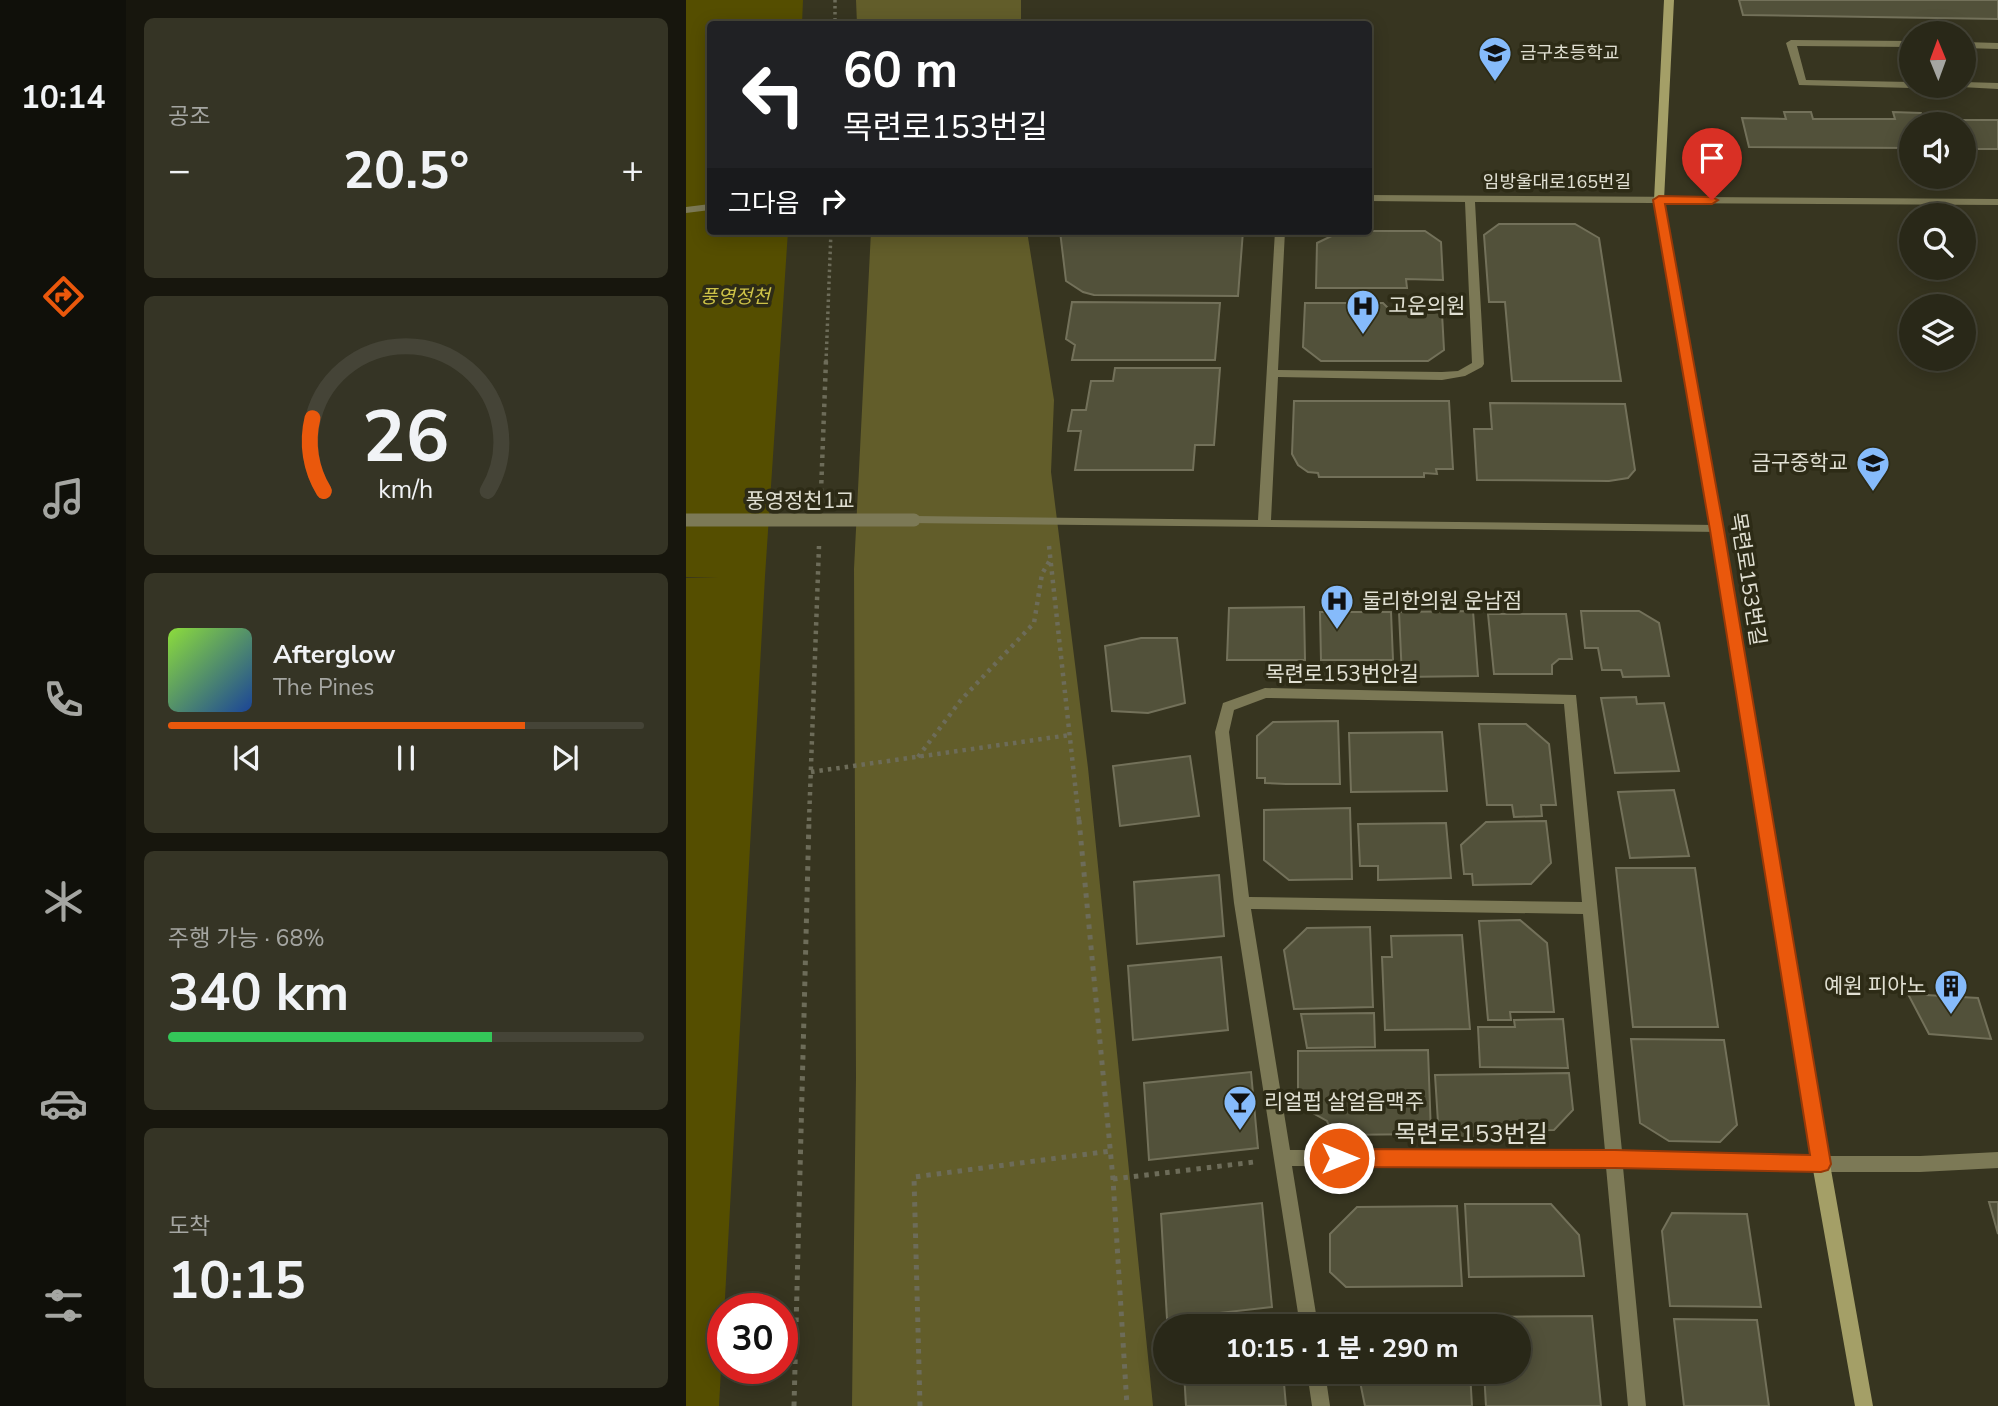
<!DOCTYPE html>
<html lang="ko">
<meta charset="utf-8">
<style>
body{margin:0;font-family:"Nunito Sans","Noto Sans KR",sans-serif;background:#353425;color:#f1f3f6;height:100vh;display:flex;flex-direction:column;font-size:26px;white-space:nowrap}
*{box-sizing:border-box;margin:0}
p{font-size:23px;color:#a5a6a2}
.icon{flex:none;width:38px;height:38px;fill:none;stroke:currentColor;stroke-width:2;stroke-linecap:round;stroke-linejoin:round}
.map{position:relative;flex:1;overflow:hidden}
.side{display:flex;flex-direction:column;gap:18px;padding:18px;background:#17160d;width:560px}
.side>*{flex:none}
.guide{position:absolute;left:21px;top:21px;width:665px;height:214px;border-radius:7px;box-shadow:0 4px 18px #0003,0 0 0 2px #454437;background:#202124;color:#fff;overflow:hidden}
.needle{width:46px;rotate:359deg}
.tools{position:absolute;left:1213px;top:21px;display:grid;gap:14px}
.tools a{display:grid;place-items:center;width:77px;height:77px;border-radius:50%;background:#292818;box-shadow:0 4px 18px #0003,0 0 0 2px #454437;font-size:35px}
.speed{position:absolute;left:21px;top:1293px;display:flex;gap:14px;font-size:35px;font-weight:700;text-align:center}
.speed>*{display:grid;place-content:center;width:91px;height:91px;border-radius:50%;background:#292818;box-shadow:0 4px 18px #0003,0 0 0 2px #454437;line-height:1}
.speed .limit{border:10px solid #d22;background:#fff;color:#111}
.pin{position:absolute;display:grid;place-items:center;width:60px;height:60px;color:#fff;margin:-72px -30px;border-radius:50% 50% 50% 0;rotate:-45deg;box-shadow:0 0 7px #0007}
.pin .icon{rotate:45deg}
.me{position:absolute;width:77px;margin:-38px;rotate:90deg;stroke-linejoin:round;filter:drop-shadow(0 0 5px #0008)}
.turn{display:flex;align-items:center;gap:24px;height:147px;padding:0 21px;font-size:32px}
.turn .icon{width:91px;height:91px;stroke-width:2.5}
.turn b{display:block;font-size:49px;line-height:60px}
.then{display:flex;align-items:center;height:66px;padding:0 21px;background:#0003;gap:14px;font-size:26px}
.big{font-size:52px;font-weight:700;line-height:1.1}
.side .card{flex:1;display:flex;flex-direction:column;justify-content:center;gap:10px;min-width:0;padding:0 24px;border-radius:10px;background:#353425}
.side .dial{align-items:center;gap:0}
.dial svg{height:182px;overflow:visible;fill:none;stroke:#454437;stroke-width:7;stroke-linecap:round;text-anchor:middle}
.dial text{fill:#f1f3f6;stroke:none}
.song{display:flex;align-items:center;gap:21px}
.cover{width:84px;height:84px;border-radius:10px;background:linear-gradient(135deg,hsl(90 70% 55%),hsl(220 70% 35%))}
.played{height:7px;border-radius:4px;background:linear-gradient(90deg,#ea580c 75%,#454437 75%)}
.keys{display:flex;justify-content:space-around;direction:ltr}
.heat{display:flex;justify-content:space-between;align-items:center;font-size:38px;direction:ltr}
.charge{height:10px;border-radius:5px;background:linear-gradient(90deg,#34c759 68%,#454437 0)}
.trip{position:absolute;left:467px;top:1314px;width:378px;height:70px;border-radius:35px;background:#292818;box-shadow:0 4px 18px #0003,0 0 0 2px #454437;font-weight:700;line-height:70px;text-align:center}
main{display:flex;flex:1;min-height:0}
.menu{display:flex;flex-direction:column;width:126px;justify-content:space-around;align-items:center;background:#10100a;color:#a5a6a2}
.menu .icon{width:49px;height:49px}
.menu .active{color:#ea580c}
.menu b{font-size:32px;color:#f1f3f6}
.map>svg:first-child{display:block}
.green{fill:#625d2a}
.water{fill:#554e00}
.building{fill:#52513a;stroke:#73715a;stroke-width:2}
.lines{fill:none;stroke-linecap:round;stroke-linejoin:round}
.path-far2{stroke:#6d6c59;stroke-width:3.5;stroke-dasharray:2.5 3.5;stroke-linecap:butt}
.path-far1{stroke:#6d6c59;stroke-width:4.5;stroke-dasharray:3.5 5;stroke-linecap:butt}
.path{stroke:#6d6c59;stroke-width:5;stroke-dasharray:4.5 6;stroke-linecap:butt}
.lane{fill:#7c7956;fill-rule:evenodd}
.street{fill:#7c7956;fill-rule:evenodd}
.secondary{fill:#a49f67;fill-rule:evenodd}
.street-bridge{stroke:#7c7956;stroke-width:13}
.route{fill:#ea580c;stroke:#983908;stroke-width:2}
.labels{text-anchor:middle;stroke-width:7;stroke-linejoin:round;paint-order:stroke}
.far-poi-label{font-size:18px;fill:#e1e0d3;stroke:#2d2b16;text-anchor:start}
.far-street-label{font-size:18px;fill:#e1e0d3;stroke:#2d2b16}
.far-water-label{font-size:19px;font-style:italic;fill:#cec348;stroke:#2d2b16}
.poi-label{font-size:21px;fill:#e1e0d3;stroke:#2d2b16;text-anchor:start}
.street-label{font-size:21px;fill:#e1e0d3;stroke:#2d2b16}
.near-street-label{font-size:24px;fill:#e1e0d3;stroke:#2d2b16}
</style>
<main>
<nav class="menu">
<b>10:14</b>
<svg class="icon active" aria-label="directions" viewBox="0 0 24 24"><path d="M12 3l9 9-9 9-9-9zM9 14v-3h6M13 9l2 2-2 2"/></svg>
<svg class="icon" aria-label="music" viewBox="0 0 24 24"><path d="M9 18V5l10-2v13"/><circle cx="6" cy="18" r="3"/><circle cx="16" cy="16" r="3"/></svg>
<svg class="icon" aria-label="phone" viewBox="0 0 24 24"><path d="M5 4h4l2 5-3 2q2 4 5 5l2-3 5 2v4C11 20 4 13 5 4z"/></svg>
<svg class="icon" aria-label="climate" viewBox="0 0 24 24"><path d="M12 3v18M4 7l16 10M4 17L20 7"/></svg>
<svg class="icon" aria-label="car" viewBox="0 0 24 24"><path d="M5 17H2v-5l4-1 3-4h7l3 4 3 1v5h-3M9 17h6M6 11h13"/><circle cx="7" cy="17" r="2"/><circle cx="17" cy="17" r="2"/></svg>
<svg class="icon" aria-label="filters" viewBox="0 0 24 24"><path d="M4 7h16M4 17h16"/><circle cx="9" cy="7" r="2"/><circle cx="15" cy="17" r="2"/></svg>
</nav>
<section class="side">
<div class="card"><p>공조</p>
<div class="heat"><a>−</a><b class="big">20.5°</b><a>+</a></div>
</div>
<div class="card dial"><svg viewBox="0 0 100 80">
<path d="M14 69A42 42 0 1 1 86 69"/>
<path d="M14 69A42 42 0 0 1 9 37" stroke="#ea580c"/>
<text x="50" y="56" font-size="32" font-weight="700">26</text>
<text x="50" y="72" font-size="11">km/h</text>
</svg></div>
<div class="card">
<div class="song"><i class="cover"></i><div><b>Afterglow</b><p>The Pines</p></div></div>
<div class="played"></div>
<div class="keys"><svg class="icon" aria-label="previous" viewBox="0 0 24 24"><path d="M18 5L8 12l10 7zM5 5v14"/></svg><svg class="icon" aria-label="pause" viewBox="0 0 24 24"><path d="M8 5v14M16 5v14"/></svg><svg class="icon" aria-label="next" viewBox="0 0 24 24"><path d="M6 5l10 7-10 7zM19 5v14"/></svg></div>
</div>
<div class="card"><p>주행 가능 · 68%</p><b class="big">340 km</b><div class="charge"></div></div>
<div class="card"><p>도착</p><b class="big">10:15</b></div>
</section>
<div class="map">
<svg width="1312" height="1406" viewBox="0 0 1312 1406">
<rect width="100%" height="100%" fill="#373520"/>
<path class="green" d="M170,0H335V24H171Z
M185,231H341L368,400L365,472L402,768L467,1406H166L170,1077L168,569Z"/>
<path class="water" d="M0,0H117L116,24H24V231H102L79,576L33,1406H0V578L32,577H0Z"/>
<path class="building" d="M1053,0H1312V19L1057,15Z
M1098,112H1125L1127,119H1209L1207,112L1235,113L1238,120H1312V149H1278V124H1225V148L1063,147L1056,118L1100,119Z
M813,224H889L913,238L935,381H826L819,302H803L798,235Z
M374,231H557L552,296L408,295L397,292L380,281Z
M656,231H739L755,242L757,280L720,279L721,288H630L631,243Z
M386,302L534,303L529,360H386L389,345L380,339Z
M619,303H697L707,313H756L758,350L742,361H635L617,347Z
M429,368H534L528,445H509L507,470H389L395,431H382L386,410H400L405,381H427Z
M608,401H763L767,469H750L751,474L738,473V477H633L632,473L622,472L612,465L606,454Z
M804,403L939,404L949,470L942,478L923,481L791,480L788,429H806Z
M618,607L619,660H541L543,608Z
M787,611L792,676L716,677L713,612Z
M895,611H953L973,623L983,676L937,677L935,670H916L912,648H899Z
M634,612H705L707,660H635Z
M802,614H880L886,659H873L866,665V674H808Z
M455,638H491L499,703L462,713L426,711L419,646Z
M950,697L951,704L978,703L993,771L929,773L915,698Z
M652,721L654,784H600L579,783V778H571V736L587,722Z
M793,724H840L863,744L870,805H855L856,816L828,817L826,805H801Z
M756,732L761,791L665,792L663,733Z
M504,756L513,816L434,826L427,766Z
M988,790L1003,856L944,858L932,792Z
M664,808L666,879L603,880L578,860V810Z
M860,821L865,863L845,884L787,885L786,874H778L775,845L800,822Z
M760,823L765,878L692,880V866H674L672,824Z
M930,868H1009L1032,1027H947Z
M533,875L538,936L451,944L448,882Z
M834,920L861,943L868,1012H824L825,1020H802L793,921Z
M684,927L687,1007L608,1009L598,950L621,928Z
M776,935L784,1029L699,1030L696,957H706L705,936Z
M535,957L542,1030L447,1040L442,966Z
M1222,994L1292,998L1305,1039L1243,1034Z
M688,1013L689,1047L621,1048L615,1014Z
M877,1019L882,1068L794,1067L792,1027H829L828,1020Z
M945,1039L1038,1040L1051,1125L1034,1142L983,1141L954,1123Z
M742,1050L745,1134L647,1135L641,1121L623,1111V1100L612,1091V1051Z
M565,1072L572,1148L463,1160L458,1083Z
M883,1073L887,1110L868,1130L790,1131V1138H753L749,1075Z
M1303,1202H1312V1234Z
M576,1203L586,1307L481,1319L475,1214Z
M779,1204H865L893,1235L898,1276L783,1277Z
M771,1206L776,1286L660,1287L644,1272V1234L671,1207Z
M986,1213L1061,1214L1075,1307L984,1306L976,1231Z
M906,1316L915,1406H800L798,1372H833V1326H795L794,1317Z
M781,1318L782,1326H663L662,1319Z
M988,1319L1071,1320L1083,1406H998Z
M498,1372H597L600,1406H500Z
M672,1372H784L786,1406H679Z"/>
<g class="lines">
<path class="path-far2" d="M149,0V24
M140,362L145,231"/>
<path class="path-far1" d="M135,492L140,360
M363,546L393,821
M232,757L275,700L348,623L356,574L364,560
M125,772L384,735
M123,821L133,546"/>
<path class="path" d="M393,820L427,1179L441,1406
M427,1179L568,1162
M108,1406L123,820
M234,1406L228,1177L425,1151"/>
<path class="lane" d="M1312,1152V1168L1234,1172H1135L1129,1169L1126,1164L1129,1159L1135,1156H1234Z"/>
<path class="street" d="M1105,40L1225,41V47L1111,46L1120,80L1225,82V86H1229L1225,88L1113,85L1100,43Z
M1278,42L1312,43V49L1278,48Z
M1278,82L1312,83V89L1275,87Z
M682,195L1312,199V205L789,202L798,364L796,367L779,376L756,380L592,377L585,520L1031,525L1037,529L1036,532L223,523L222,520L228,516L572,520L589,231H599L592,370L756,372L772,371L786,363L779,202L682,201Z
M24,204V210L0,213V207Z
M579,688L890,695L936,1151L1135,1156L1141,1159L1144,1164L1141,1169L1135,1172L937,1167L960,1406H942L920,1167L606,1166L632,1326H614L548,903L529,732L537,703ZM580,698L878,704L896,902L563,897L543,732L548,710ZM565,909L897,914L919,1151L604,1150Z
M621,1372H639L644,1406H626Z"/>
<path class="secondary" d="M978,0H988L978,200L1037,529L1144,1164L1187,1406H1169L1126,1164L1025,529L968,200Z"/>
<path class="street-bridge" d="M0,520H228"/>
</g>
<path class="route" d="M973,196L1026,197L1032,200L1026,204H979L1038,530L1145,1164L1142,1170L1135,1172L929,1168L653,1167L646,1164L643,1158L646,1152L653,1149L929,1150L1124,1155L1024,530L967,200Z"/>
<defs>
<symbol id="school-pin" viewBox="-11 -11 22 30"><path d="M0 17L-7.5 6A9.5 9.5 0 1 1 7.5 6Z" fill="#86bbfb" stroke="#2d2b16"/><path d="M0-5L7-2L0 1L-7-2ZM-4 1L0 2.5L4 1V4Q0 6-4 4Z" fill="#111"/></symbol>
<symbol id="hospital-pin" viewBox="-11 -11 22 30"><path d="M0 17L-7.5 6A9.5 9.5 0 1 1 7.5 6Z" fill="#86bbfb" stroke="#2d2b16"/><path d="M-5-5h3v3.5h4V-5h3V5h-3V1.5h-4V5h-3Z" fill="#111"/></symbol>
<symbol id="building-pin" viewBox="-11 -11 22 30"><path d="M0 17L-7.5 6A9.5 9.5 0 1 1 7.5 6Z" fill="#86bbfb" stroke="#2d2b16"/><path d="M-4-6H4V6H1V3H-1V6H-4ZM-2.5-4.3h1.7v1.8h-1.7ZM.8-4.3h1.7v1.8H.8ZM-2.5-1h1.7V.8h-1.7ZM.8-1h1.7V.8H.8Z" fill="#111"/></symbol>
<symbol id="bar-pin" viewBox="-11 -11 22 30"><path d="M0 17L-7.5 6A9.5 9.5 0 1 1 7.5 6Z" fill="#86bbfb" stroke="#2d2b16"/><path d="M-6-5H6L.8 .8V4.5H3.5V6h-7V4.5H-.8V.8Z" fill="#111"/></symbol>
</defs>
<g fill-rule="evenodd">
<use href="#school-pin" x="790" y="34" width="38" height="52"/>
<use href="#hospital-pin" x="658" y="287" width="38" height="52"/>
<use href="#school-pin" x="1168" y="444" width="38" height="52"/>
<use href="#hospital-pin" x="632" y="582" width="38" height="52"/>
<use href="#building-pin" x="1246" y="967" width="38" height="52"/>
<use href="#bar-pin" x="535" y="1083" width="38" height="52"/>
</g>
<g class="labels">
<g class="far-poi-label">
<text x="834" y="59">금구초등학교</text>
</g>
<g class="far-street-label">
<text x="871" y="188">임방울대로165번길</text>
</g>
<g class="far-water-label">
<text x="49" y="303">풍영정천</text>
</g>
<g class="poi-label">
<text x="702" y="313">고운의원</text>
<text x="1162" y="470" text-anchor="end">금구중학교</text>
<text x="676" y="608">둘리한의원 운남점</text>
<text x="1240" y="993" text-anchor="end">예원 피아노</text>
<text x="578" y="1109">리얼펍 살얼음맥주</text>
</g>
<g class="street-label">
<text x="114" y="508">풍영정천1교</text>
<text transform="translate(1062 579) rotate(81)" y="7">목련로153번길</text>
<text x="656" y="681">목련로153번안길</text>
</g>
<g class="near-street-label">
<text x="785" y="1142">목련로153번길</text>
</g>
</g>
</svg>
<div class="tools">
<a><svg class="needle" viewBox="-14 -14 28 28"><path d="M0-13l5 13h-10z" fill="#e53935"/><path d="M0 13l5-13h-10z" fill="#a5a6a2"/></svg></a>
<a><svg class="icon" aria-label="sound" viewBox="0 0 24 24"><path d="M4 9h4l5-4v14l-5-4H4zM17 9q2 3 0 6"/></svg></a>
<a><svg class="icon" aria-label="search" viewBox="0 0 24 24"><circle cx="10" cy="10" r="6"/><path d="M15 15l6 6"/></svg></a>
<a><svg class="icon" aria-label="layers" viewBox="0 0 24 24"><path d="M12 4l9 5-9 5-9-5zM3 14l9 5 9-5"/></svg></a>
</div>
<div class="speed"><div class="limit">30</div></div>
<div class="pin" style="left:1026px;top:200px;background:#d93025"><svg class="icon" aria-label="arrive" viewBox="0 0 24 24"><path d="M6 21V4h12l-3 4 3 4H6"/></svg></div>
<svg class="me" style="left:653px;top:1158px" viewBox="-20 -20 40 40"><circle r="17" fill="#ea580c" stroke="#fff" stroke-width="3"/><path d="M0-11L8 9 0 5-8 9z" fill="#fff"/></svg>
<div class="trip">10:15 · 1 분 · 290 m</div>
<div class="guide">
<div class="turn"><svg class="icon" aria-label="left" viewBox="0 0 24 24"><path d="M17 20v-9H6M10 6l-5 5 5 5"/></svg><div><b>60 m</b>목련로153번길</div></div>
<div class="then">그다음<svg class="icon" aria-label="right" viewBox="0 0 24 24"><path d="M7 20v-9h11M14 6l5 5-5 5"/></svg></div>
</div>
</div>
</main>
